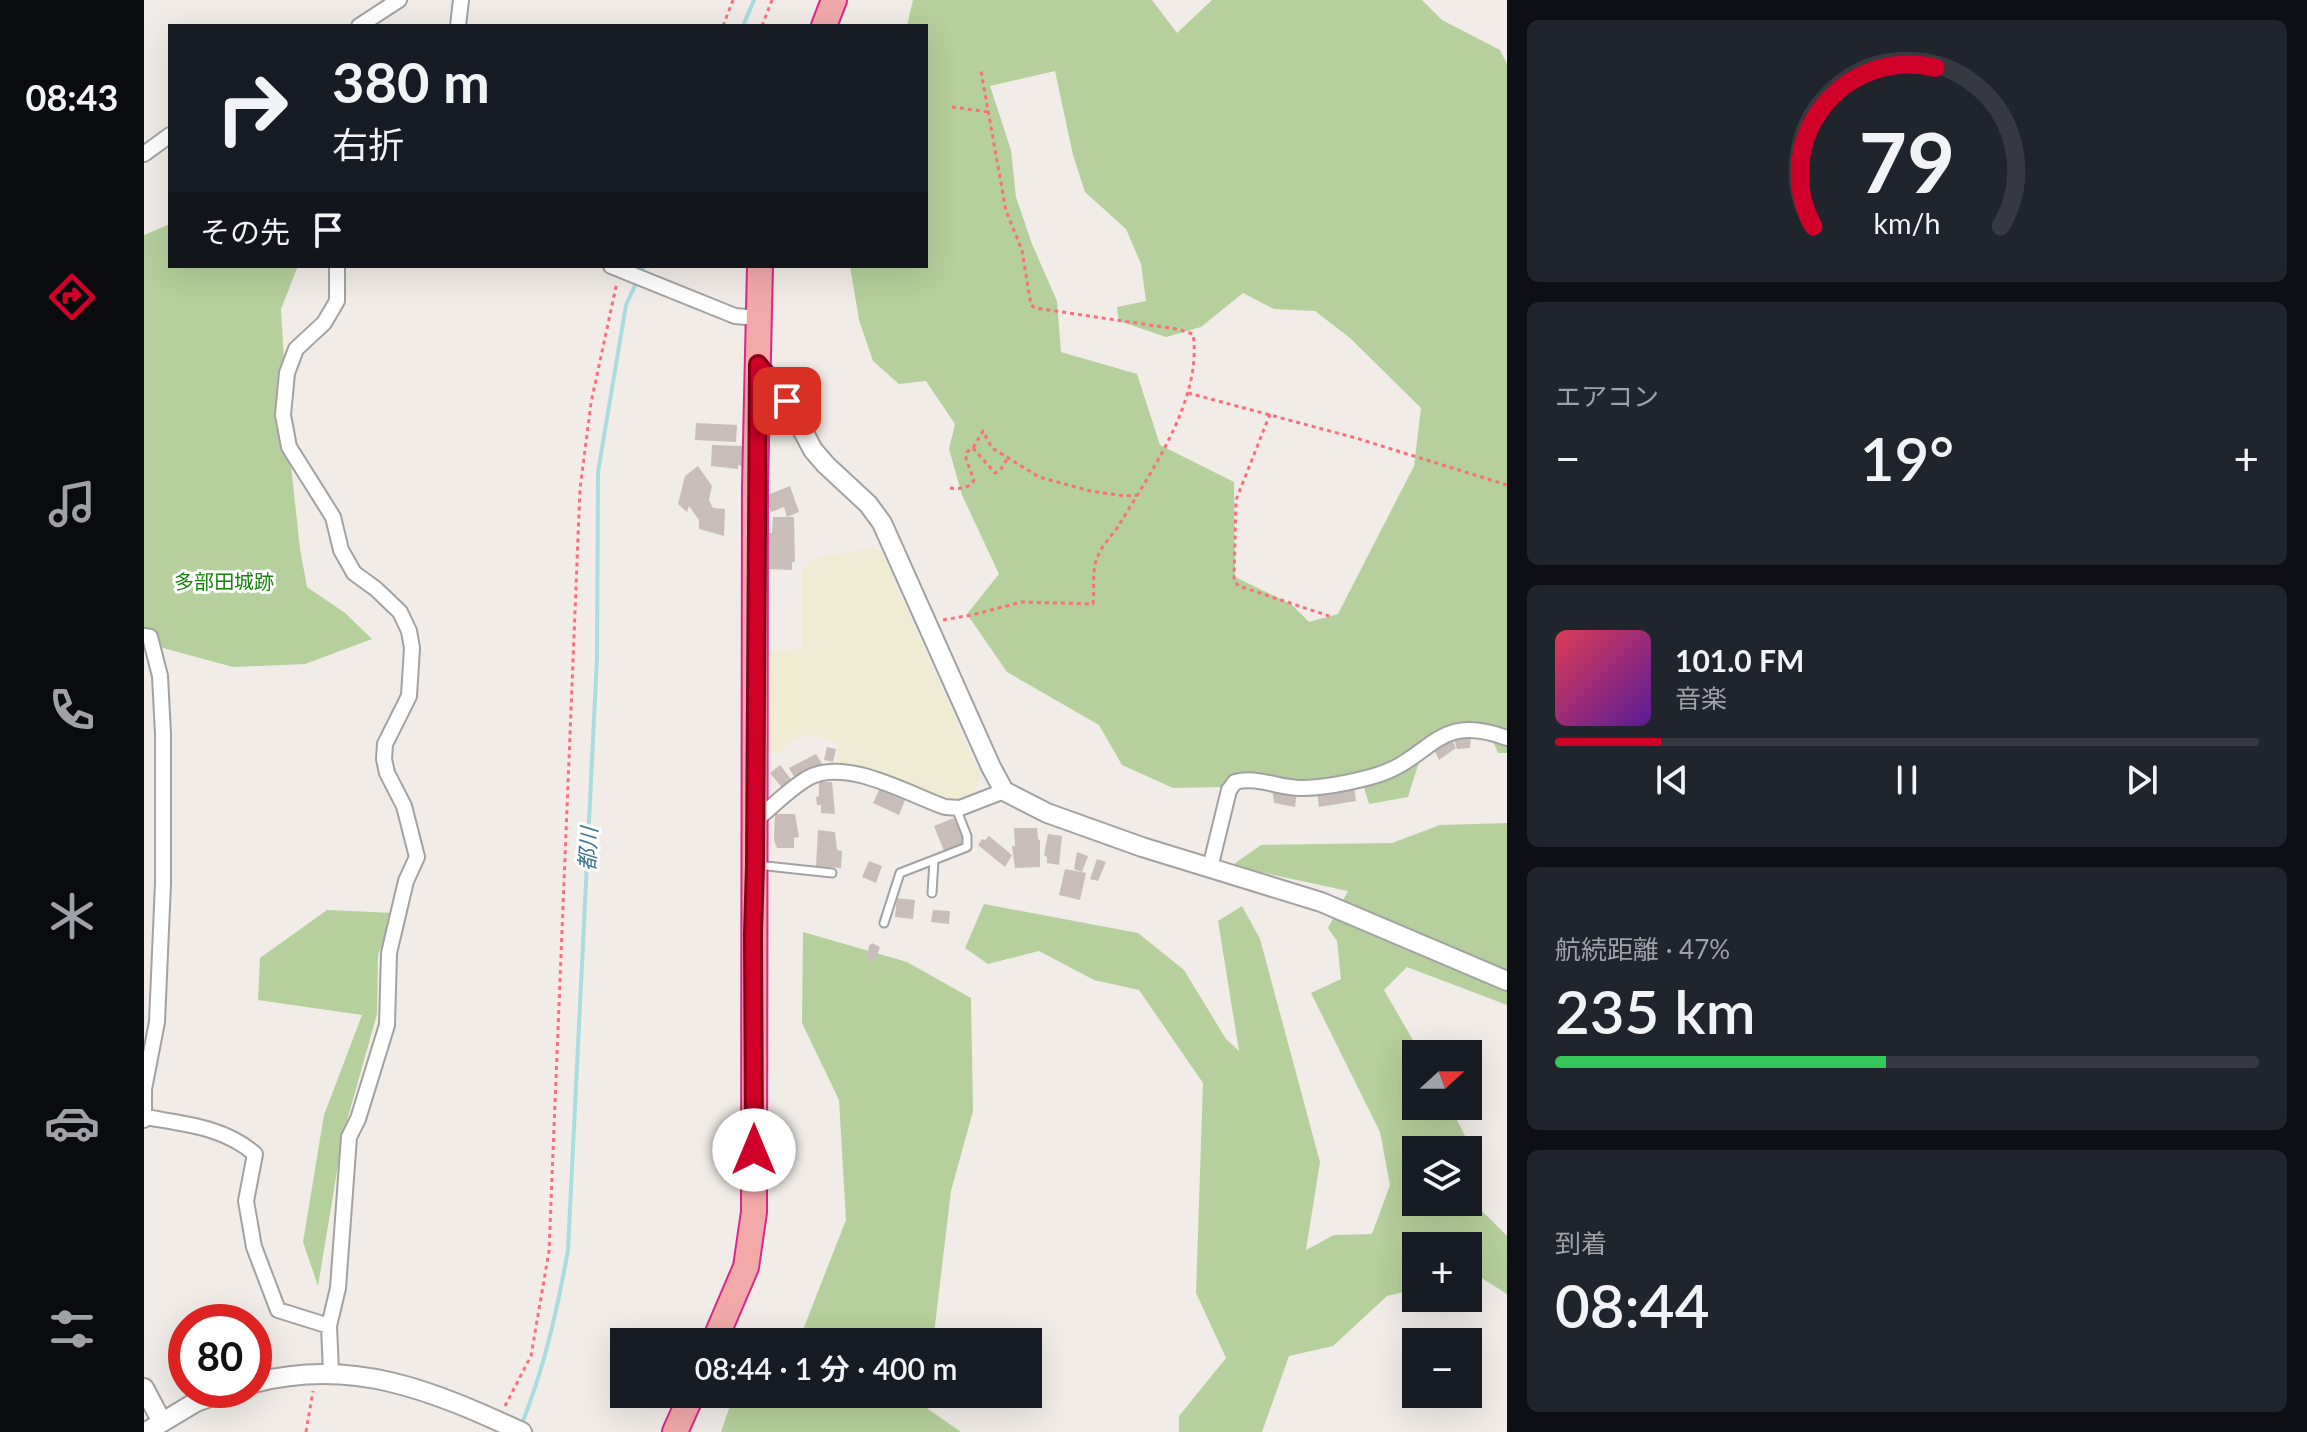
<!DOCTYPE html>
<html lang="ja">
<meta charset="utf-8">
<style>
body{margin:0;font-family:Lato,"Noto Sans JP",sans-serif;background:#20242c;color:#f1f3f6;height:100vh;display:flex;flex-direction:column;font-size:30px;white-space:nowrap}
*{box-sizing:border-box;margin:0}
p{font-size:26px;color:#9ea1a6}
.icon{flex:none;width:44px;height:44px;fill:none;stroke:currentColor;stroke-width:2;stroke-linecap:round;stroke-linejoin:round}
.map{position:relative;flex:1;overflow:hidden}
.side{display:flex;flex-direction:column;gap:20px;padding:20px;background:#0d0f14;width:800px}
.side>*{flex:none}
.hud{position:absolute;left:24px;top:24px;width:760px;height:244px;border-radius:0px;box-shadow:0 8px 32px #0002;background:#171b24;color:#f1f3f6;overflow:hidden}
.needle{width:52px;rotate:69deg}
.tools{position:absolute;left:1258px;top:1040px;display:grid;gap:16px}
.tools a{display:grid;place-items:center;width:80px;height:80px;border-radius:0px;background:#171b24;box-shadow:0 8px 32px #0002;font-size:40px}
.speed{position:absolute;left:24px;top:1304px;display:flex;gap:16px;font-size:40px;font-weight:700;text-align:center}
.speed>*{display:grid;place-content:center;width:104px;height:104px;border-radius:50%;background:#171b24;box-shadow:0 8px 32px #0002;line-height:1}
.speed .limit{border:12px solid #d22;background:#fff;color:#111}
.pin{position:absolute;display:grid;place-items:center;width:68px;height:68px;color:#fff;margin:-34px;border-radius:16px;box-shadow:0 4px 12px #0006}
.me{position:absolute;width:88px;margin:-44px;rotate:0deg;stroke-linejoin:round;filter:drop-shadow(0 0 6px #0008)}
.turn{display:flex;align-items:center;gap:28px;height:168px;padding:0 32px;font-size:36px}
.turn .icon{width:104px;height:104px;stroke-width:2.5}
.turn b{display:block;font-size:56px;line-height:68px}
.then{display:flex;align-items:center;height:76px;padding:0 32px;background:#0003;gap:16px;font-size:30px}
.big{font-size:60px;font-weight:600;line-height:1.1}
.side .widget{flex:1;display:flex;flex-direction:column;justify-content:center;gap:12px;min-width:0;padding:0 28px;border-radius:12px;background:#20242c}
.side .dial{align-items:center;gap:0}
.dial svg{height:208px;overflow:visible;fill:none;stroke:#363941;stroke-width:7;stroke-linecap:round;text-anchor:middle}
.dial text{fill:#f1f3f6;stroke:none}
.song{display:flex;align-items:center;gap:24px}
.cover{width:96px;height:96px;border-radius:12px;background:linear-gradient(135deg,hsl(350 70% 55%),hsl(270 70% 35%))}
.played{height:8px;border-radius:4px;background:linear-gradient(90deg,#d10028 15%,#363941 15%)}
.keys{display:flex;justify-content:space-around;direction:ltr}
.heat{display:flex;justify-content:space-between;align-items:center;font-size:44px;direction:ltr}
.charge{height:12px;border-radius:6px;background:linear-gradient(90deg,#34c759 47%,#363941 0)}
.trip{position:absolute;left:466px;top:1328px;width:432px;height:80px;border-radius:0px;background:#171b24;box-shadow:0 8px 32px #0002;font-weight:600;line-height:80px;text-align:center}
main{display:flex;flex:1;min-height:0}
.tab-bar{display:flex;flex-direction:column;width:144px;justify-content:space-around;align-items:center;background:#090b0e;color:#9ea1a6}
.tab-bar .icon{width:56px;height:56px}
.tab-bar .selected{color:#d10028}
.tab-bar b{font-size:36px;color:#f1f3f6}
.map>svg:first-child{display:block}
.farmland{fill:#efecd3}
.forest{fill:#b5d09c;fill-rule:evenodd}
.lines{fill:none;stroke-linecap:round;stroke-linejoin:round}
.stream{stroke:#a8dcde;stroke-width:4}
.building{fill:#c9bdba}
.service-casing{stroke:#a2a2a2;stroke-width:11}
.minor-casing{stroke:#a2a2a2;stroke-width:18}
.tertiary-casing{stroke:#a2a2a2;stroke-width:22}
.trunk-casing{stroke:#dc2788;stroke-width:28}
.path{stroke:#fa6f7b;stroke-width:3;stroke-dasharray:4 4;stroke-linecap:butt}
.service{stroke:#fff;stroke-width:7}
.minor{stroke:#fff;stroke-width:14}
.tertiary{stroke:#fff;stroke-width:18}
.trunk{stroke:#f2a9a9;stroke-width:24}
.route-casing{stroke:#88001a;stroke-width:20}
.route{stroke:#d10028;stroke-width:14}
.labels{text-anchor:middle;stroke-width:6;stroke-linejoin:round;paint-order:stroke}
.park-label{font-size:20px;fill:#18810c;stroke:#fff}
.water-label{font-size:22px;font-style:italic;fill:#407891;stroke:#fff}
</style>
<main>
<nav class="tab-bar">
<b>08:43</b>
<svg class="icon selected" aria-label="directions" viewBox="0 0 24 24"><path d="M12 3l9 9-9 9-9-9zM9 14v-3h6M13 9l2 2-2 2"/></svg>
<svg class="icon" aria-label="music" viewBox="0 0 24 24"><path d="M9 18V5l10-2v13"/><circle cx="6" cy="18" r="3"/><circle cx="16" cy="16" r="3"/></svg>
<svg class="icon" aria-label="phone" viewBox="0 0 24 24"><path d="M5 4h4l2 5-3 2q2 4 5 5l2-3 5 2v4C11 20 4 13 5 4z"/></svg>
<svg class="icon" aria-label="climate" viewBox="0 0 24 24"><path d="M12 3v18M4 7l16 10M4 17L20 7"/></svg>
<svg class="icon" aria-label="car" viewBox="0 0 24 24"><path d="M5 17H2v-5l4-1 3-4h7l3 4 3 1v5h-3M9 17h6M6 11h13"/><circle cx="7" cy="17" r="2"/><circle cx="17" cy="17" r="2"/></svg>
<svg class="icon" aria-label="filters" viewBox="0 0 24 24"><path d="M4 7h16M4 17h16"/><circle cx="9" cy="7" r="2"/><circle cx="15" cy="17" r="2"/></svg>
</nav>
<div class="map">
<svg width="1363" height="1432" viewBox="0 0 1363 1432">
<rect width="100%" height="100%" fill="#f1ece7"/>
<path class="farmland" d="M729,548L737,551L836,775L830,797L816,805L691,767L694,744L686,739L661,735L651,738L633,755L624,749L625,652L658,648V569L673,558Z"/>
<path class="forest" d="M769,0H1008L1033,33L1068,0H1278L1298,20L1356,50L1363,64V753H1354L1347,737L1281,743L1264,797L1225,804L1219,784L1029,788L978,765L955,725L863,672L823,614L855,574L818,495L805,449L811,424L782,381L755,384L729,361L715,320L706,266H782V26H763ZM911,71L929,155L941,192L982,229L997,264L1002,301L973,307L975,321L1022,337L1057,327L1099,293L1130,309L1171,311L1206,338L1277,408L1270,466L1194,614L1165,622L1147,604L1091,577L1090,482L1016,445L993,374L917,352L913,301L888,244L872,197L867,150L846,86Z
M26,224V266H154L137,309L145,447L156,549L163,587L201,613L228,639L161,664L89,667L19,648L0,636V235Z
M1363,823V1005L1263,967L1240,990L1277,1054H1272V1106H1306L1328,1150L1332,1205L1363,1236V1294L1336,1277L1324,1279V1246H1272V1289L1243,1296L1189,1346L1145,1356L1118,1432H1035V1416L1082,1358L1052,1293L1059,1083L995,990L950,980L895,951L844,964L821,948L840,904L994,933L1040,970L1082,1039L1095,1051L1074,921L1098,906L1116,939L1176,1162L1162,1250L1190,1235L1228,1234L1246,1185L1236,1132L1167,993L1197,979L1193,941L1184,928L1204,891L1087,866L1117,845L1248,843L1296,825ZM1272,1150H1324V1202H1272Z
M183,910L250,913L234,955L233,1014L199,1135L174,1286L159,1242L180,1115L218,1015L114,1000L116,958Z
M659,932L763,962L827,998L829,1111L807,1191L789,1342H650L655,1340L702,1220L695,1100L658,1023Z
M590,1394H785L784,1409L817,1432H577Z"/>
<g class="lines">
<path class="stream" d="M599,26L610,0
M377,1426C400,1369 413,1311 424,1250L453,658L454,472L482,305L500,266"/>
</g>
<path class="building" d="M552,423L593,425L592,442L551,440Z
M568,445L600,446L599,466L594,465V469L567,466Z
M554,466L568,486L565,500L569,508L581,509L580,536L555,529V520L545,506L543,512L534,504L541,476Z
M646,486L655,512L643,517L640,507L627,512L621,496Z
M629,517H650L651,562H648V570L624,569L625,533H628Z
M1327,734L1326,748L1313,749L1309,736Z
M1307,737L1312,748L1295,760L1288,745Z
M683,747L692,749L689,762L680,760Z
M672,754L679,765L675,770L652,780L645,768Z
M636,765L650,783L640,790L626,773Z
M675,782H688L691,814L677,813V805H673L672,797L675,796Z
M1210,785L1212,801L1175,807L1173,791Z
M1128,787L1153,791L1151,807L1130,803Z
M736,788L762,798L755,815L729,803Z
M631,814H651L655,837L650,838V848H633L630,840Z
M810,818L821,844L800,851L790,826Z
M870,828H893L894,839L896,840V867L871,868L868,846H871Z
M674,830L691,832L693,850L698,851L697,868L672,866Z
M904,834L918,836L915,865L903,863V857L900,855Z
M845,836L868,855L861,867L834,845L838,839L841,840Z
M933,852L944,856L938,872L930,869Z
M953,859L962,862L954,881L946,879Z
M725,861L738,866L732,883L718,877Z
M921,869L942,873L936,900L915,895Z
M753,898L771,900L769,919L751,917Z
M789,910L806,911L805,924L787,922Z
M728,943L736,947L731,962L723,959L725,946Z"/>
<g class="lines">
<defs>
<path id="service" d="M614,865L688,873
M788,893L790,860
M740,923L756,873L823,847V836L812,808"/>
<path id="minor" d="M215,26L255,0
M314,26L317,0
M0,154L26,135
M467,266L591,316L614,318
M0,636L6,637L16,676L19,734V883L13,1022L0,1089V1120
M611,821C628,807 645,789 664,778C702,757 764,794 801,807L816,808L860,791
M1066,868L1085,790L1091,782C1114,776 1134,788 1157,788C1180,788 1208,782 1230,776C1289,759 1291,711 1363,738
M1,1117C41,1124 80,1127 111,1154L102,1201L110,1247L134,1310L185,1326
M187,1372L185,1326L194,1288L205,1137L214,1119L243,1025L245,953L262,881L273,857L260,806L243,773L240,759L241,744L265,696L268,648L265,631L256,612L232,589L210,573L197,550L189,517L145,447L139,415L143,373L152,349L180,323L193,301V266"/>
<path id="tertiary" d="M614,364L643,401L669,450L682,465L724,504L738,523L847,767L860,791L903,813L998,847L1177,902L1363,981
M110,1383C209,1357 289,1391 378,1432
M0,1388L18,1422
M2,1432L52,1402L86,1390"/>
<path id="trunk" d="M680,26L690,0
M570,1342L602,1267L610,1212L611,486L616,266
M531,1432L548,1394"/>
</defs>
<use href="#service" class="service-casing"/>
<use href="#minor" class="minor-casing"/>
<use href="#tertiary" class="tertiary-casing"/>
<use href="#trunk" class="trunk-casing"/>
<path class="path" d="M579,26L589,0
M618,26L628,0
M808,107L845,112
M1044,393L1212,438L1363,485
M1126,414L1092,500L1090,581L1095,586L1188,617
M829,448L851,473L856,471L864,457
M806,488C815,489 825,489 830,480L822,459L823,452L829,448L839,431L848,448L895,477L946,491L981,496L993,495
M799,620L828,615L878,602L949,604C951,587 947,571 954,556C958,545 969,535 975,525C1007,472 1059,398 1049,334L1033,329L891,308L887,305L878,250L862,211L837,71
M361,1406L387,1356L405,1251L436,489L447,403L473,282
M162,1432L169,1391"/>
<use href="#service" class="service"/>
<use href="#minor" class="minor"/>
<use href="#tertiary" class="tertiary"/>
<use href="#trunk" class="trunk"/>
</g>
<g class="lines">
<defs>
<path id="route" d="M610,1150L609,933L611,865L614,364L643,401"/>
</defs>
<use href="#route" class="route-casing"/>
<use href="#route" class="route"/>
</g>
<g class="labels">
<g class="park-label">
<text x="80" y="589">多部田城跡</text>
</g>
<g class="water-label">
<text transform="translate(444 849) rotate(-87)" y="8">都川</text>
</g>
</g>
</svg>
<div class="tools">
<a><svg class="needle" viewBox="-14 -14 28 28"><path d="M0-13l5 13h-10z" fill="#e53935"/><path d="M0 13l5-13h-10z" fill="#9ea1a6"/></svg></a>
<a><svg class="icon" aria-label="layers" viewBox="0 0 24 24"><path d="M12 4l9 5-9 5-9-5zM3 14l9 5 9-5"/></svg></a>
<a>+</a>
<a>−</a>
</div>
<div class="speed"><div class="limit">80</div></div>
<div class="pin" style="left:643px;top:401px;background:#d93025"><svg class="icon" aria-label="arrive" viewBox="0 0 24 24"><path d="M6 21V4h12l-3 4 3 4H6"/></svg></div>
<svg class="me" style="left:610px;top:1150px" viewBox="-20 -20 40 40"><circle r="19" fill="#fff"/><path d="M0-13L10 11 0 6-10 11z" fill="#d10028"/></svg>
<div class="trip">08:44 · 1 分 · 400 m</div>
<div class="hud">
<div class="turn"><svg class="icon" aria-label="right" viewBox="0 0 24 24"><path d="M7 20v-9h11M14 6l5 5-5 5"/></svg><div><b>380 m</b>右折</div></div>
<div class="then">その先<svg class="icon" aria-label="arrive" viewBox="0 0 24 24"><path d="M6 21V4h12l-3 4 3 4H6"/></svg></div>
</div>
</div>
<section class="side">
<div class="widget dial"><svg viewBox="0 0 100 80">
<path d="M14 69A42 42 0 1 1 86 69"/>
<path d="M14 69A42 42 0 0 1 61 8" stroke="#d10028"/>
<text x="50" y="56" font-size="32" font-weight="700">79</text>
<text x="50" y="72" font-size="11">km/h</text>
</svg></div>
<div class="widget"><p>エアコン</p>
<div class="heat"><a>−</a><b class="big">19°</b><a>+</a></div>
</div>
<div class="widget">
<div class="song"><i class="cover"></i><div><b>101.0 FM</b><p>音楽</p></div></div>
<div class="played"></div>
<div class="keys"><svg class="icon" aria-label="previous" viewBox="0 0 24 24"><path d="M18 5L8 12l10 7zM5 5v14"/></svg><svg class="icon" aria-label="pause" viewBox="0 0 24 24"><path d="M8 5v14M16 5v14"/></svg><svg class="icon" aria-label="next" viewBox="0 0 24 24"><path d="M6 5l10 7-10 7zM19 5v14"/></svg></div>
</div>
<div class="widget"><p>航続距離 · 47%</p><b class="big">235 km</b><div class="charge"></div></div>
<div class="widget"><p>到着</p><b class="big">08:44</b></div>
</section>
</main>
